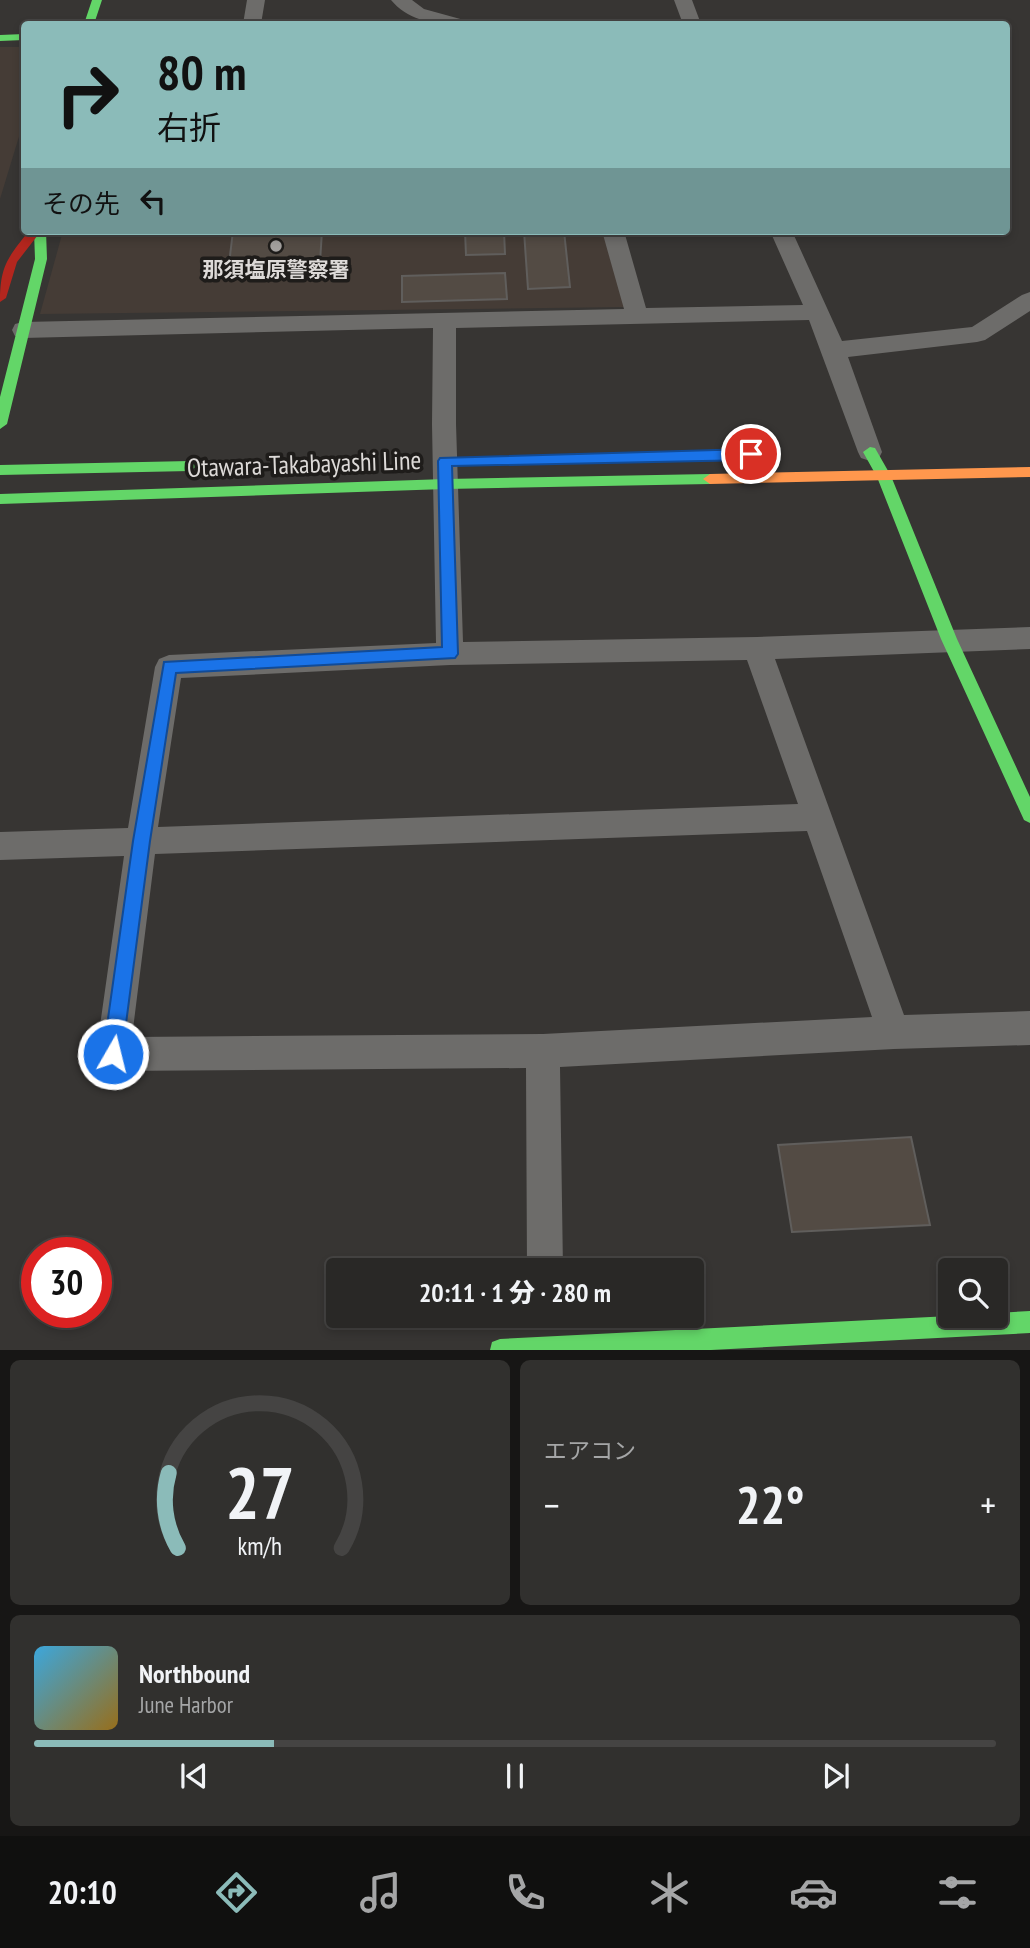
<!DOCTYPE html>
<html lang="ja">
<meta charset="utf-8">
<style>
body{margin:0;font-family:"PT Sans Narrow","Noto Sans JP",sans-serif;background:#31302e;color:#f1f3f6;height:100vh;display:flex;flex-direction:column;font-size:26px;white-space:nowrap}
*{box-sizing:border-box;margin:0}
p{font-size:23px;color:#a5a6a7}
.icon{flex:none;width:38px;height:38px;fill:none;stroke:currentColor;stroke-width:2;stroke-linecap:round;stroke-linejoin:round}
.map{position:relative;height:1350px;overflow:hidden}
.drawer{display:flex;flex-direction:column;gap:10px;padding:10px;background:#171615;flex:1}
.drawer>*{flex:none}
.banner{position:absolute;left:21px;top:21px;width:989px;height:214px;border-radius:7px;box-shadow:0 4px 10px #0003,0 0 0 2px #454443;background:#8bbbb9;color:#111;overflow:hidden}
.controls{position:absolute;left:938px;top:1258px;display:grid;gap:14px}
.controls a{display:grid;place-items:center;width:70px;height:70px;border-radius:7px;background:#292826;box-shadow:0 4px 10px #0003,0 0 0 2px #454443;font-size:35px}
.speed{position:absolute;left:21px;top:1237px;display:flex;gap:14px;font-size:35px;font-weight:700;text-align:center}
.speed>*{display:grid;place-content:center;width:91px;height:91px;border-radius:50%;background:#292826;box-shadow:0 4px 10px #0003,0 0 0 2px #454443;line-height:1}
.speed .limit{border:10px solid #d22;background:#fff;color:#111}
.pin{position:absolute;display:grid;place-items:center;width:60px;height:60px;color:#fff;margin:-30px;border:4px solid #fff;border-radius:50%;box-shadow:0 2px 7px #0007}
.me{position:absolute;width:77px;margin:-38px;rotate:8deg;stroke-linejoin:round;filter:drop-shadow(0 0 5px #0008)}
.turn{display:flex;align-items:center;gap:24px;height:147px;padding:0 21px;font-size:32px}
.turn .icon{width:91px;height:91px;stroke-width:2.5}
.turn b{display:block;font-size:49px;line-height:60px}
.then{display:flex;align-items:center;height:66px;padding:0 21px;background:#0003;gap:14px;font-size:26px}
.big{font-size:52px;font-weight:800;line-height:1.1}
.drawer .card{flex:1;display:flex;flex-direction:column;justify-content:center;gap:10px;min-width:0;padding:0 24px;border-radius:10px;background:#31302e}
.drawer .dial{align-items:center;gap:0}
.dial svg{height:182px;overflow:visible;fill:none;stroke:#454443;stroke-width:7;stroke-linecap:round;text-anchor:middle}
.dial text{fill:#f1f3f6;stroke:none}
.song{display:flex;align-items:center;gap:21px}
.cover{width:84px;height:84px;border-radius:10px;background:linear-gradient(135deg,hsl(200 70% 55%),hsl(40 70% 35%))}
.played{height:7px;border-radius:4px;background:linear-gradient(90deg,#8bbbb9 25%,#454443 25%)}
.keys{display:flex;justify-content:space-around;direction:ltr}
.heat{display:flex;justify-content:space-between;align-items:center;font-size:38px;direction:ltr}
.drawer .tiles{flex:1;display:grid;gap:10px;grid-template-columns:1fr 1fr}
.card:last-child{grid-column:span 2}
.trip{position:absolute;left:326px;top:1258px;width:378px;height:70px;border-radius:7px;background:#292826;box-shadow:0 4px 10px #0003,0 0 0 2px #454443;font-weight:800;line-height:70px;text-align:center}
.tab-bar{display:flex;height:112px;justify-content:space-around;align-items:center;background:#10100f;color:#a5a6a7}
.tab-bar .icon{width:49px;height:49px}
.tab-bar .current{color:#8bbbb9}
.tab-bar b{font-size:32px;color:#f1f3f6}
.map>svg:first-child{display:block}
.built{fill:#453c36}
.building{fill:#534b44;stroke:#605e5c;stroke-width:2}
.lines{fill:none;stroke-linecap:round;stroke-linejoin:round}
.street{fill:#6d6c6a;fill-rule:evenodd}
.fast{fill:#63d668;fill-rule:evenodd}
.slow{fill:#ff974d;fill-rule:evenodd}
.jam{fill:#b3261e;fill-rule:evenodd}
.route{fill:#1a73e8;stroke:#114b97;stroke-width:2}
.poi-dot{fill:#a3a09e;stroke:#1e1c1a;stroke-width:2.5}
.labels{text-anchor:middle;stroke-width:7;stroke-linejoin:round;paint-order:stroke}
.far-poi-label{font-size:21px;font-weight:bold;fill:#dddad8;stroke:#1e1c1a}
.street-label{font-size:26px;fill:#dddad8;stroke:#1e1c1a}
</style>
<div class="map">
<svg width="1030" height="1350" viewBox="0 0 1030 1350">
<rect width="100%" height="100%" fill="#373533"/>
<path class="built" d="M0,47H24V120L0,199Z
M63,231H602L625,307L40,314Z"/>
<path class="building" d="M233,231H322L320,262L229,264Z
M465,231H504L505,254L466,255Z
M524,231H564L570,287L528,289Z
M505,273L507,299L402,302V276Z
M911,1137L930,1225L792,1232L778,1145Z"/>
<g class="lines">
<path class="street" d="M247,0H265L261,24H243Z
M391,0H412L424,9L464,20L466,24C440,26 409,22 391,0Z
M674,0H692L701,24H683Z
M602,231H624L646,308L803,305L770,231H792L842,341L972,327L1022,295L1030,292V311L985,340L977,342L848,357L882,452L879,458L870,461L861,458L858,452L809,320L456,328V424L463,642L757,637L1030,627V649L775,659L904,1015L1030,1011V1045L894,1049L560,1067L563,1270H527L526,1068L113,1071L101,1066L96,1054L124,856L0,860V832L128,828L155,667L159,659L169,655L436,643L432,424L433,328L23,338L15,336L12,330L15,324L23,322L624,309ZM747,660L798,804L158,827L181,678L450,665ZM807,831L872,1017L543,1034L132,1037L155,854Z"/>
<path class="fast" d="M92,0H102L94,24H84Z
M24,34V40L0,41V35Z
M34,231H46L47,259L7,424L0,429V397L35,259Z
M870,447L875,448L891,476L957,639L1030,797V823L1024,820L941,639L877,477L863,452Z
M190,461L197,466L190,471L0,475V465Z
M710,474L717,479L710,484L446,489L0,504V494L446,479Z
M1030,1311V1333L711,1350H490L492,1342L500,1339L950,1316H996V1313Z"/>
<path class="slow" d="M1030,467V477L710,484L703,479L710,474Z"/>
<path class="jam" d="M29,231H41L17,262L6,298L0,302C0,267 7,258 29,231Z"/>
</g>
<path class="route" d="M751,449L758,454L751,460L452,466L458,654L455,658L176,673L150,841L122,1054L120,1060L113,1063L106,1060L103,1054L133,841L164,662L442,647L438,461L440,458Z"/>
<circle class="poi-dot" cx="276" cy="246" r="7"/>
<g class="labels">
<g class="far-poi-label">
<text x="276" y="277">那須塩原警察署</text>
</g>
<g class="street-label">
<text transform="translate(304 464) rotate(-2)" y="9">Otawara-Takabayashi Line</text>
</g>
</g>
</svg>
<div class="controls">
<a><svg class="icon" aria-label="search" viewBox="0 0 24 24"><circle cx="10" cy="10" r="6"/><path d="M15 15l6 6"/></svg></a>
</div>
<div class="speed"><div class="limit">30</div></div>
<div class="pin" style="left:751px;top:454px;background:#d93025"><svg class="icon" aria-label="arrive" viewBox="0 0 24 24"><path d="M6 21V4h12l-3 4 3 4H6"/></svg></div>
<svg class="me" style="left:113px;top:1054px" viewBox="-20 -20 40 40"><circle r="17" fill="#1a73e8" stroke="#fff" stroke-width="3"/><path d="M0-11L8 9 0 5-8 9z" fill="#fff"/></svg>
<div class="trip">20:11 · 1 分 · 280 m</div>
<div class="banner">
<div class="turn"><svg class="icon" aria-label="right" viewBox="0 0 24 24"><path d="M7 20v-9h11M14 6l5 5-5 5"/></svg><div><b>80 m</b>右折</div></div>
<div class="then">その先<svg class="icon" aria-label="left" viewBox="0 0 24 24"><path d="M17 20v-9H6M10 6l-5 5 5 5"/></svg></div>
</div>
</div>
<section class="drawer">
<div class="tiles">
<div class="card dial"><svg viewBox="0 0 100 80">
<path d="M14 69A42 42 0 1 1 86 69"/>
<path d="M14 69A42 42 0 0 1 10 36" stroke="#8bbbb9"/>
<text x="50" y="56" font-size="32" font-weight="700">27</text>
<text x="50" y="72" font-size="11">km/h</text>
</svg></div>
<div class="card"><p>エアコン</p>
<div class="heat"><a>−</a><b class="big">22°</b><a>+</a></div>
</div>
<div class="card">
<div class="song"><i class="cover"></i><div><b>Northbound</b><p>June Harbor</p></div></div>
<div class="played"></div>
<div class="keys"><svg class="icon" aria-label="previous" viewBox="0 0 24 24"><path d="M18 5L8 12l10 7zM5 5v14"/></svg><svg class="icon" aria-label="pause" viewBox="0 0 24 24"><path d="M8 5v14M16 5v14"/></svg><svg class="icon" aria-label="next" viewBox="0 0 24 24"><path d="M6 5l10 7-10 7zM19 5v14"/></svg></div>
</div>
</div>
</section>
<nav class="tab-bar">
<b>20:10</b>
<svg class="icon current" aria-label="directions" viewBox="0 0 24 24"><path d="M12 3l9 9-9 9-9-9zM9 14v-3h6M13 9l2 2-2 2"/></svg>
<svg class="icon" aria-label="music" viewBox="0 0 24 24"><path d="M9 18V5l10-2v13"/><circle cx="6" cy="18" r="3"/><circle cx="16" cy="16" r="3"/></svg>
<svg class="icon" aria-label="phone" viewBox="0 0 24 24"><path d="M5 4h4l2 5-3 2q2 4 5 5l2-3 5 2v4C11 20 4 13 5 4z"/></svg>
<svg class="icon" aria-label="climate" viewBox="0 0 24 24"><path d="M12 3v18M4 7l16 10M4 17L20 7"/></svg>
<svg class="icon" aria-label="car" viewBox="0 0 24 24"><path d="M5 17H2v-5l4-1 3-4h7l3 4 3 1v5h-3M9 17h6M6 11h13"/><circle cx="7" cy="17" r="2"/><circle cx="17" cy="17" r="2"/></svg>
<svg class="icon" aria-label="filters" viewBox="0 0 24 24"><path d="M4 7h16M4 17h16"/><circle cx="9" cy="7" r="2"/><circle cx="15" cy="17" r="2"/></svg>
</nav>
